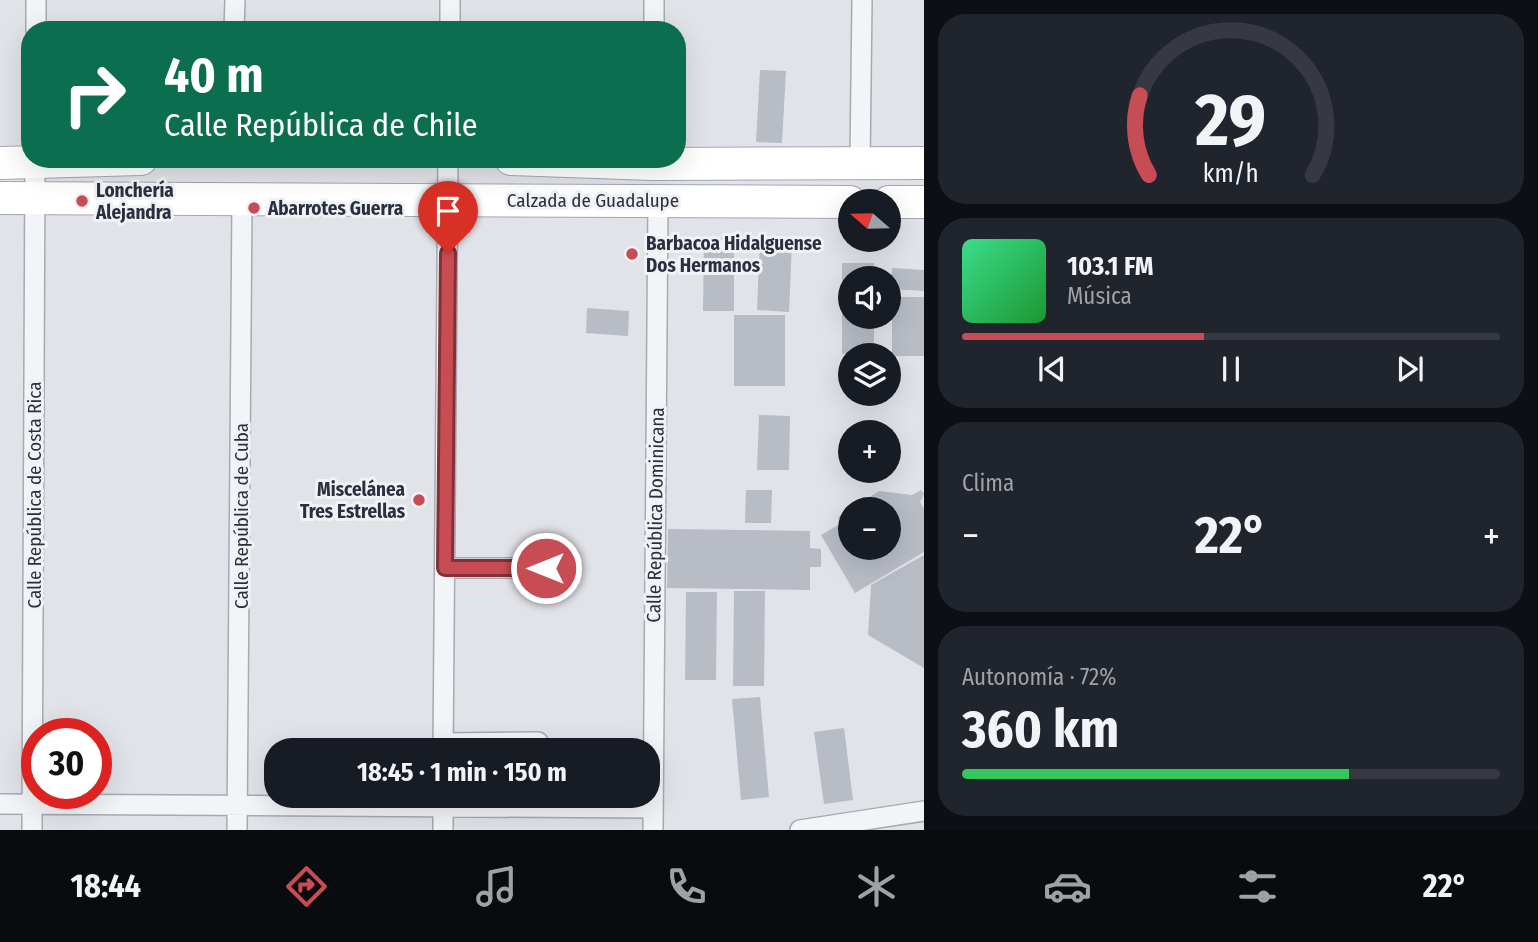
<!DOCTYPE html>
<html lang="es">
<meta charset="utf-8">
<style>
body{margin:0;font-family:"Fira Sans Condensed",sans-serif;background:#20242c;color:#f1f3f6;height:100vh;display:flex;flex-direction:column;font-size:26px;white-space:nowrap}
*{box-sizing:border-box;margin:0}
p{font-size:23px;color:#9ea1a6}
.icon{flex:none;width:38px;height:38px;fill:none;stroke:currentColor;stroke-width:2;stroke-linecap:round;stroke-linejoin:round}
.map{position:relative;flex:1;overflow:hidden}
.drawer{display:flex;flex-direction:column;gap:14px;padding:14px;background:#0d0f14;width:614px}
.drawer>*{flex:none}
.top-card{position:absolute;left:21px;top:21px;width:665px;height:147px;border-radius:28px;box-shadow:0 7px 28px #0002;background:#0b6e4f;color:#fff;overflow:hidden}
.needle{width:46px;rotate:290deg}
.buttons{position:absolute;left:838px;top:189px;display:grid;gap:14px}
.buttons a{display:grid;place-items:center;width:63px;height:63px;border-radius:50%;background:#171b24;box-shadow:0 7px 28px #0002;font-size:35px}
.speed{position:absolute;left:21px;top:718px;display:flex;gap:14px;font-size:35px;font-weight:700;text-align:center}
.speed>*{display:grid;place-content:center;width:91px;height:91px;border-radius:50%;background:#171b24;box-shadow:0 7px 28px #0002;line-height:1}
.speed .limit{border:10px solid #d22;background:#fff;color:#111}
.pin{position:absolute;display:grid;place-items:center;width:60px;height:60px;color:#fff;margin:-72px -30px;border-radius:50% 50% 50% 0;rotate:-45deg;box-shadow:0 0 7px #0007}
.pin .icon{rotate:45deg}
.me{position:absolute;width:77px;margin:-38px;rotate:270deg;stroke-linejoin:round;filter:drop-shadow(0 0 5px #0008)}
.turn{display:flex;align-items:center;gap:24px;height:147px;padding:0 28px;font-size:32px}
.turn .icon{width:91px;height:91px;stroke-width:2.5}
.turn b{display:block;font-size:49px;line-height:60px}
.big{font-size:52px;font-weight:700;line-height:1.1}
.drawer .tile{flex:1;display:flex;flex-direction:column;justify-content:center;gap:10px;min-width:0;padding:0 24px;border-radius:28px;background:#20242c}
.drawer .dial{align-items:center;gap:0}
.dial svg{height:182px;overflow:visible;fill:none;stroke:#363941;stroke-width:7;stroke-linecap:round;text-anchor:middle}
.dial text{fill:#f1f3f6;stroke:none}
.song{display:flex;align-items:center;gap:21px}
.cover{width:84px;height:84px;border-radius:10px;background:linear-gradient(135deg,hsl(150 70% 55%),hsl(130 70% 35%))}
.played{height:7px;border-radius:4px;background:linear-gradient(90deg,#c84c53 45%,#363941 45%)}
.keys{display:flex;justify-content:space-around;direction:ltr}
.heat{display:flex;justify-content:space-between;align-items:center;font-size:38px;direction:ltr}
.charge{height:10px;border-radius:5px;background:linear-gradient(90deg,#34c759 72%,#363941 0)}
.trip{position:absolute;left:264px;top:738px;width:396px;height:70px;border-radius:28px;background:#171b24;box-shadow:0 7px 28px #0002;font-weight:700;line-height:70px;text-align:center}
.menu{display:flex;height:112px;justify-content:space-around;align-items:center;background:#090b0e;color:#9ea1a6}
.menu .icon{width:49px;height:49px}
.menu .on{color:#c84c53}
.menu b{font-size:32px;color:#f1f3f6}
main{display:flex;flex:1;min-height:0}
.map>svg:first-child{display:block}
.building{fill:#b8bcc5;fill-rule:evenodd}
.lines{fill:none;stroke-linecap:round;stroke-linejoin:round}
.street-casing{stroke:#a6aab3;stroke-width:22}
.primary-casing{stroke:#a1a7b4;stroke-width:34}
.street{stroke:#f3f4f7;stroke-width:19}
.primary{stroke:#fff;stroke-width:32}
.route-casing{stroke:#823136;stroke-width:18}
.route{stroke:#c84c53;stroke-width:12}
.poi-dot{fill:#c84c53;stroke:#f0f2f6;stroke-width:2.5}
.labels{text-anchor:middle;stroke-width:6;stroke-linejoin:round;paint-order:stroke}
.poi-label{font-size:19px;font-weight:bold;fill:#2a3040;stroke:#f0f2f6;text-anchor:start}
.street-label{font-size:19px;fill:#2a3040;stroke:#f0f2f6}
</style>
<main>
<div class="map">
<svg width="924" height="830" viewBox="0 0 924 830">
<rect width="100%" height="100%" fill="#e1e3e9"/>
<path class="building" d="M760,70L786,71L782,143L756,142Z
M734,238V311H703L704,239Z
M760,240L792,242L789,312L757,310Z
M842,263H874V278H850V317H874V353L842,354Z
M892,268L924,270V291L891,289Z
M892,297H924V356H892Z
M587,308L629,311L628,336L586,333Z
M734,315H785V386H734Z
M846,359L850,360V383H844Z
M759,415L790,416L789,470H757Z
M746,490H772L771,523H745Z
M921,490L924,494L920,502L924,509V552L855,593L821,535L840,524L838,517L879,491L912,495ZM850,509H889V548H850Z
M668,529L810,531V548L821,549V567H810V590L667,588Z
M924,555V668L868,635L871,585Z
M734,591H765L764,686H733Z
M686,592H717L716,680H685Z
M760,697L769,797L741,800L732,699Z
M844,728L853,800L824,804L814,732Z"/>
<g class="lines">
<defs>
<path id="street" d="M36,30V0
M234,30L235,0
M450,30V0
M654,30V0
M860,163L862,0
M445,568H546
M443,743L538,742
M443,751L448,159
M0,804L652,808
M32,830L35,159
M237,830L242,201
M443,830V796
M653,830L658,200
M800,830L924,811"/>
<path id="primary" d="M511,159L653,164L924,163
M0,163L141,159
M0,198L850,202
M889,202H924"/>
</defs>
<use href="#street" class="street-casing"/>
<use href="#primary" class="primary-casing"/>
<use href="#street" class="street"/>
<use href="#primary" class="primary"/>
</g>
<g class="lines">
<defs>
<path id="route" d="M448,253L445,568H546"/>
</defs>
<use href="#route" class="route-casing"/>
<use href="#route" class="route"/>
</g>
<g class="poi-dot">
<circle cx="82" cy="201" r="7"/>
<circle cx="254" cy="208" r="7"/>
<circle cx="632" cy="254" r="7"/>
<circle cx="419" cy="500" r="7"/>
</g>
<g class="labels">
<g class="poi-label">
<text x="96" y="197">Lonchería<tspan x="96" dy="22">Alejandra</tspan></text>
<text x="268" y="215">Abarrotes Guerra</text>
<text x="646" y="250">Barbacoa Hidalguense<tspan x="646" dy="22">Dos Hermanos</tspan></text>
<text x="405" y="496" text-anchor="end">Miscelánea<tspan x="405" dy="22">Tres Estrellas</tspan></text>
</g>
<g class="street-label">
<text x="593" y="207">Calzada de Guadalupe</text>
<text transform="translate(34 495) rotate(-90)" y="7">Calle República de Costa Rica</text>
<text transform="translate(655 515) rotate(-89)" y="7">Calle República Dominicana</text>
<text transform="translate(241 516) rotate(-90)" y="7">Calle República de Cuba</text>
</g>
</g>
</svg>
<div class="buttons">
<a><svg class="needle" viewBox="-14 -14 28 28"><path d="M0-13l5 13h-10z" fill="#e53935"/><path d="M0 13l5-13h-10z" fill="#9ea1a6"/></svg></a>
<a><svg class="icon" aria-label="sound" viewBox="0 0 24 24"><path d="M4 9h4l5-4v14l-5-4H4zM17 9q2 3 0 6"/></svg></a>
<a><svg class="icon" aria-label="layers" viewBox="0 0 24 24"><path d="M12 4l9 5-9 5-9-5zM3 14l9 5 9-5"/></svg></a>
<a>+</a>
<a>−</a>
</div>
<div class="speed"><div class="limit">30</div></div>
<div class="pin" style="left:448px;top:253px;background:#d93025"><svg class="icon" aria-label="arrive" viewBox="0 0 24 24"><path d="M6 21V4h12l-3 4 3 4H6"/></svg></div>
<svg class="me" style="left:546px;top:568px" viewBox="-20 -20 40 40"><circle r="17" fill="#c84c53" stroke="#fff" stroke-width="3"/><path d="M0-11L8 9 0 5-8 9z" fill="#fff"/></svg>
<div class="trip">18:45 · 1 min · 150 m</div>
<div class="top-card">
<div class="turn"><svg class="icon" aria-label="right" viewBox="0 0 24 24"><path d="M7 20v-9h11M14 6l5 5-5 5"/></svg><div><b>40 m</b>Calle República de Chile</div></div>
</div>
</div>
<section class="drawer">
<div class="tile dial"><svg viewBox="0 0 100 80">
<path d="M14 69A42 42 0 1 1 86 69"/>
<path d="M14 69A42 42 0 0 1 10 34" stroke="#c84c53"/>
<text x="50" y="56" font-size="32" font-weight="700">29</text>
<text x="50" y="72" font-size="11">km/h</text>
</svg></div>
<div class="tile">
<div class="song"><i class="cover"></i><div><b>103.1 FM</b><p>Música</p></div></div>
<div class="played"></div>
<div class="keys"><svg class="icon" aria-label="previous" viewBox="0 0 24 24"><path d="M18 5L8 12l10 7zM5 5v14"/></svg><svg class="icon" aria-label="pause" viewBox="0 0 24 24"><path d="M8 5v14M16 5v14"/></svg><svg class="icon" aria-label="next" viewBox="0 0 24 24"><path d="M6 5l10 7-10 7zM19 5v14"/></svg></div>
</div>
<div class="tile"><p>Clima</p>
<div class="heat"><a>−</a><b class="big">22°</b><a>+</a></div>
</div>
<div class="tile"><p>Autonomía · 72%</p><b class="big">360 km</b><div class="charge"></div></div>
</section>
</main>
<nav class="menu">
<b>18:44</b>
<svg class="icon on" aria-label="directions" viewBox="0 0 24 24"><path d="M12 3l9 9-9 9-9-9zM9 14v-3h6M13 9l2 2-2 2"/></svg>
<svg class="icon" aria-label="music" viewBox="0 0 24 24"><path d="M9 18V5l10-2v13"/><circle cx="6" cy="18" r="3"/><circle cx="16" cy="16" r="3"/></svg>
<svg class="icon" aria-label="phone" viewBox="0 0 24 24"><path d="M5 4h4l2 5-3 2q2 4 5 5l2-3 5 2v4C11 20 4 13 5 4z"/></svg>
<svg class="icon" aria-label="climate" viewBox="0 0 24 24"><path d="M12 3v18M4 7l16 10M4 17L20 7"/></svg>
<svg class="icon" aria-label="car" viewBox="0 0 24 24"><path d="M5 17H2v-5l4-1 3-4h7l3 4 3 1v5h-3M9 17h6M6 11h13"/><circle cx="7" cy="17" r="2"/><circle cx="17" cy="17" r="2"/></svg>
<svg class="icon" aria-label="filters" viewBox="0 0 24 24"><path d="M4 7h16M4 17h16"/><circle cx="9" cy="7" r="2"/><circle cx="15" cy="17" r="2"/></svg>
<b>22°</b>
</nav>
